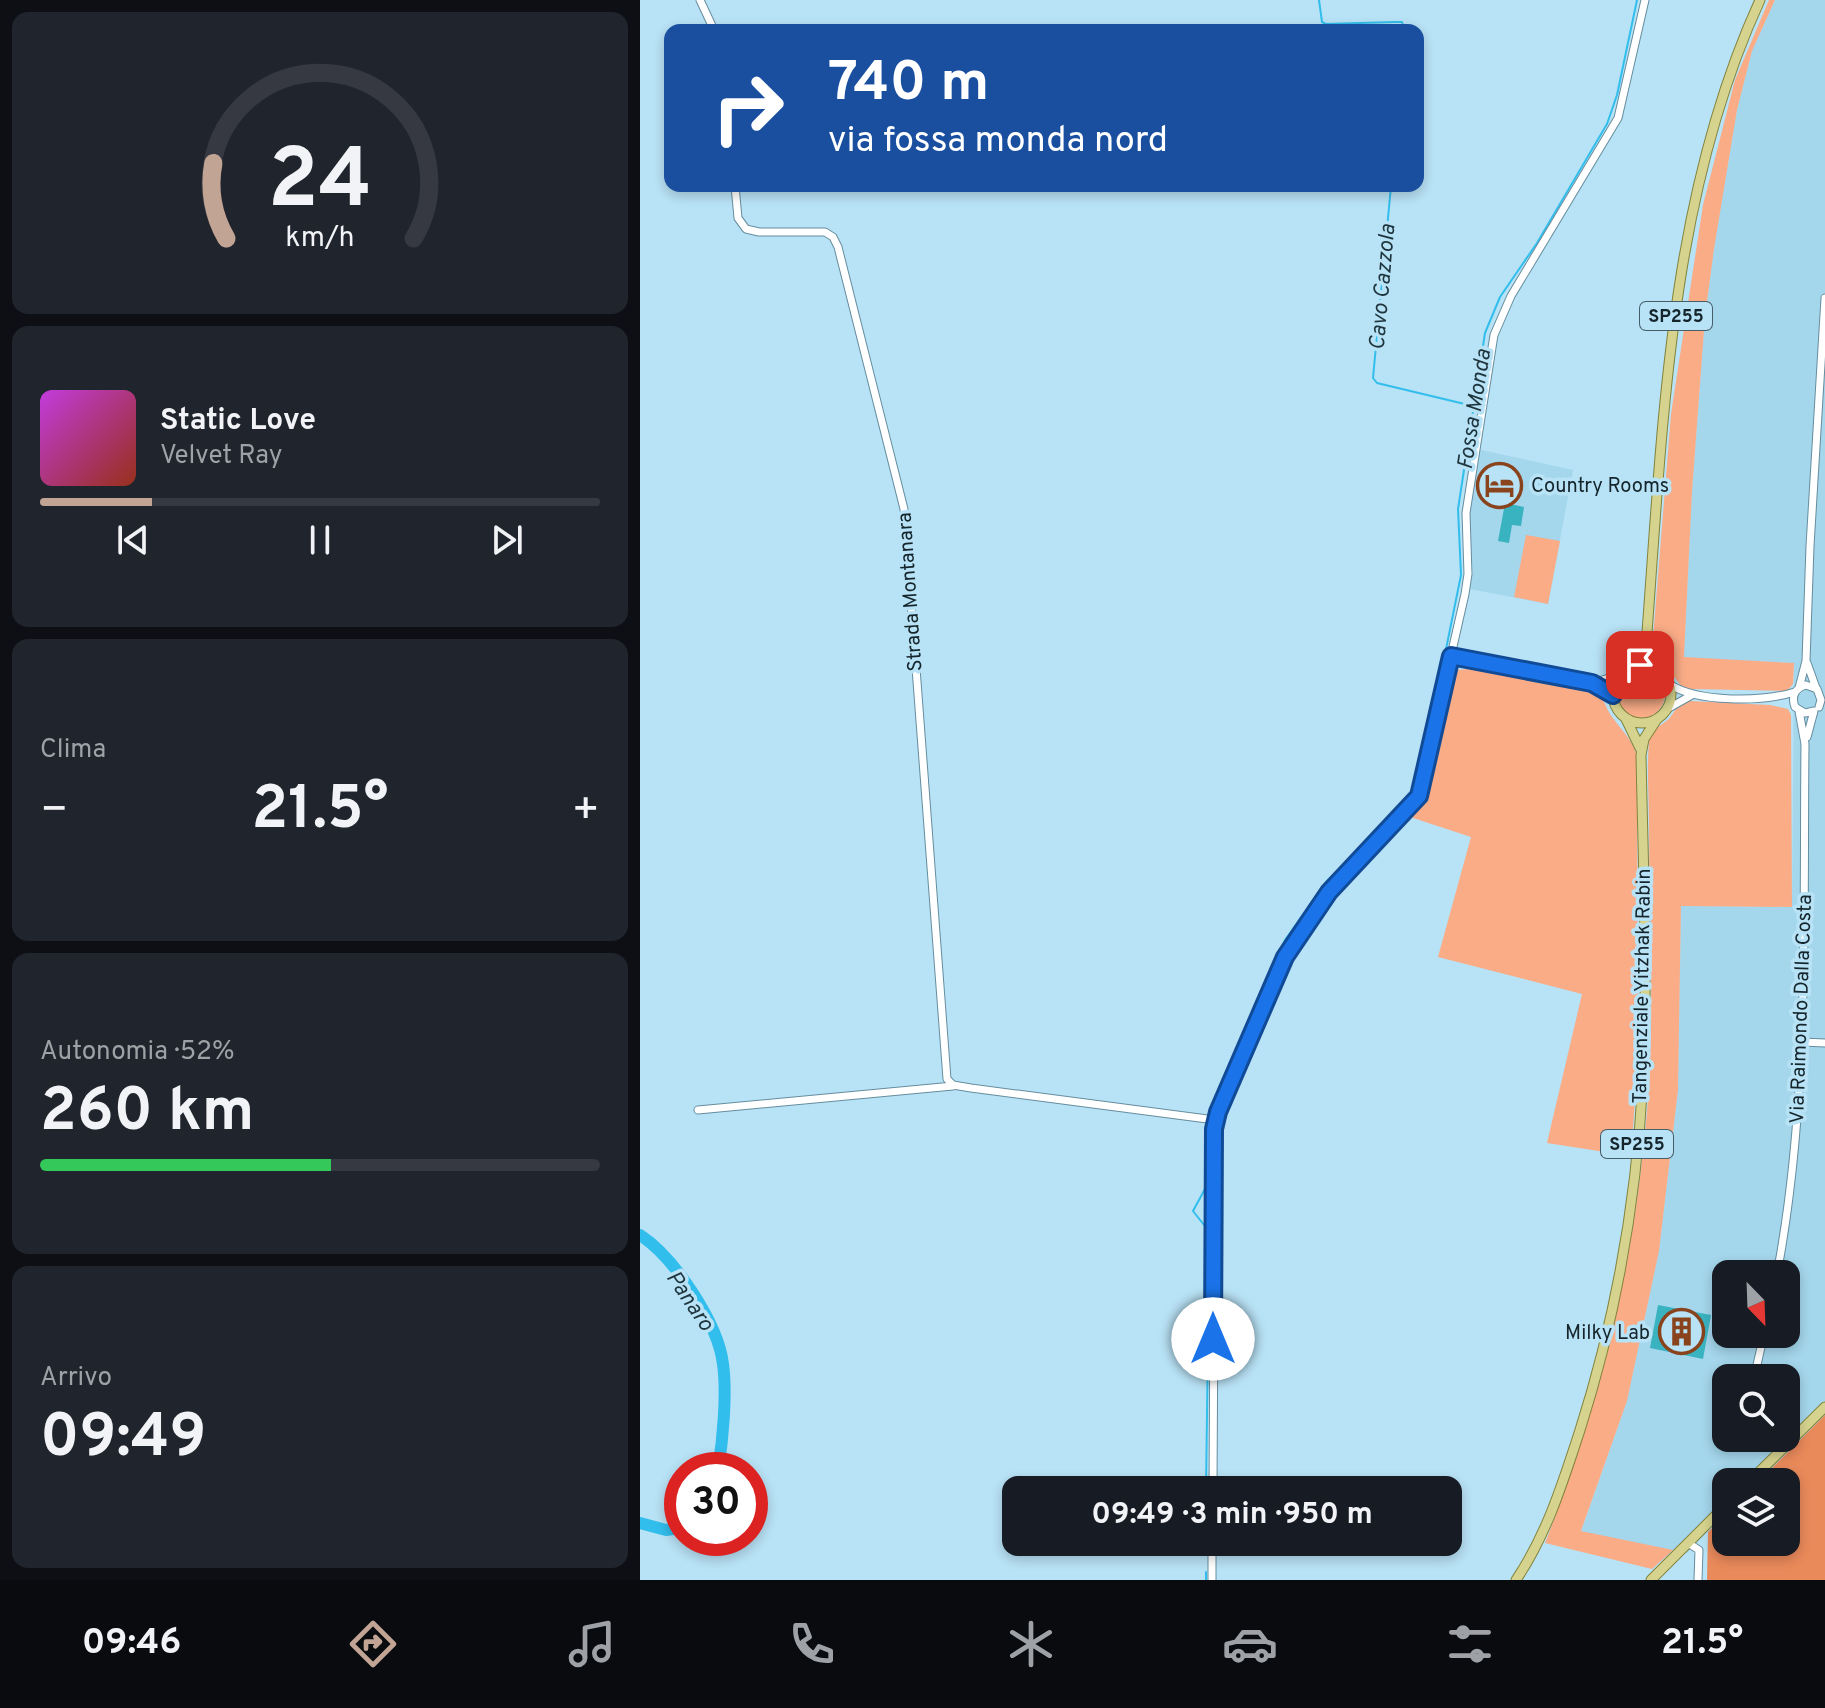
<!DOCTYPE html>
<html lang="it">
<meta charset="utf-8">
<style>
body{margin:0;font-family:Overpass,sans-serif;background:#20242c;color:#f1f3f6;height:100vh;display:flex;flex-direction:column;font-size:30px;white-space:nowrap}
*{box-sizing:border-box;margin:0}
p{font-size:26px;color:#9ea1a6}
.icon{flex:none;width:44px;height:44px;fill:none;stroke:currentColor;stroke-width:2;stroke-linecap:round;stroke-linejoin:round}
.map{position:relative;flex:1;overflow:hidden}
.side{display:flex;flex-direction:column;gap:12px;padding:12px;background:#0d0f14;width:640px}
.side>*{flex:none}
.top-card{position:absolute;left:24px;top:24px;width:760px;height:168px;border-radius:16px;box-shadow:0 4px 12px #0003;background:#1a4fa0;color:#fff;overflow:hidden}
.needle{width:52px;rotate:157deg}
.fabs{position:absolute;left:1072px;top:1260px;display:grid;gap:16px}
.fabs a{display:grid;place-items:center;width:88px;height:88px;border-radius:16px;background:#171b24;box-shadow:0 4px 12px #0003;font-size:40px}
.speed{position:absolute;left:24px;top:1452px;display:flex;gap:16px;font-size:40px;font-weight:700;text-align:center}
.speed>*{display:grid;place-content:center;width:104px;height:104px;border-radius:50%;background:#171b24;box-shadow:0 4px 12px #0003;line-height:1}
.speed .limit{border:12px solid #d22;background:#fff;color:#111}
.pin{position:absolute;display:grid;place-items:center;width:68px;height:68px;color:#fff;margin:-34px;border-radius:16px;box-shadow:0 4px 12px #0006}
.me{position:absolute;width:88px;margin:-44px;rotate:0deg;stroke-linejoin:round;filter:drop-shadow(0 0 6px #0008)}
.turn{display:flex;align-items:center;gap:28px;height:168px;padding:0 32px;font-size:36px}
.turn .icon{width:104px;height:104px;stroke-width:2.5}
.turn b{display:block;font-size:56px;line-height:68px}
.big{font-size:60px;font-weight:700;line-height:1.1}
.side .widget{flex:1;display:flex;flex-direction:column;justify-content:center;gap:12px;min-width:0;padding:0 28px;border-radius:16px;background:#20242c}
.side .dial{align-items:center;gap:0}
.dial svg{height:208px;overflow:visible;fill:none;stroke:#363941;stroke-width:7;stroke-linecap:round;text-anchor:middle}
.dial text{fill:#f1f3f6;stroke:none}
.song{display:flex;align-items:center;gap:24px}
.cover{width:96px;height:96px;border-radius:12px;background:linear-gradient(135deg,hsl(290 70% 55%),hsl(10 70% 35%))}
.played{height:8px;border-radius:4px;background:linear-gradient(90deg,#c2a494 20%,#363941 20%)}
.keys{display:flex;justify-content:space-around;direction:ltr}
.heat{display:flex;justify-content:space-between;align-items:center;font-size:44px;direction:ltr}
.charge{height:12px;border-radius:6px;background:linear-gradient(90deg,#34c759 52%,#363941 0)}
.trip{position:absolute;left:362px;top:1476px;width:460px;height:80px;border-radius:16px;background:#171b24;box-shadow:0 4px 12px #0003;font-weight:700;line-height:80px;text-align:center}
.tabs{display:flex;height:128px;justify-content:space-around;align-items:center;background:#090b0e;color:#9ea1a6}
.tabs .icon{width:56px;height:56px}
.tabs .selected{color:#c2a494}
.tabs b{font-size:36px;color:#f1f3f6}
main{display:flex;flex:1;min-height:0}
.map>svg:first-child{display:block}
.built{fill:#a4d6ec;fill-rule:evenodd}
.green{fill:#faac87}
.forest{fill:#e98a5b}
.lines{fill:none;stroke-linecap:round;stroke-linejoin:round}
.stream{stroke:#32beed;stroke-width:2}
.river{stroke:#32beed;stroke-width:12}
.building{fill:#3ab3c1}
.minor-casing{stroke:#658d9e;stroke-width:9}
.major-casing{stroke:#81833b;stroke-width:11}
.minor{stroke:#fff;stroke-width:7}
.major{stroke:#d6d38e;stroke-width:9}
.route-casing{stroke:#114b97;stroke-width:20}
.route{stroke:#1a73e8;stroke-width:14}
.labels{text-anchor:middle;stroke-width:7;stroke-linejoin:round;paint-order:stroke}
.shield{fill:#b8e2f5;stroke:#465e68;stroke-width:2}
.shield-label{font-size:18px;font-weight:bold;fill:#15252c}
.poi-label{font-size:20px;fill:#15252c;stroke:#b8e2f5;text-anchor:start}
.street-label{font-size:20px;fill:#15252c;stroke:#b8e2f5}
.water-label{font-size:22px;font-style:italic;fill:#1f353e;stroke:#b8e2f5}
</style>
<main>
<section class="side">
<div class="widget dial"><svg viewBox="0 0 100 80">
<path d="M14 69A42 42 0 1 1 86 69"/>
<path d="M14 69A42 42 0 0 1 9 40" stroke="#c2a494"/>
<text x="50" y="56" font-size="32" font-weight="700">24</text>
<text x="50" y="72" font-size="11">km/h</text>
</svg></div>
<div class="widget">
<div class="song"><i class="cover"></i><div><b>Static Love</b><p>Velvet Ray</p></div></div>
<div class="played"></div>
<div class="keys"><svg class="icon" aria-label="previous" viewBox="0 0 24 24"><path d="M18 5L8 12l10 7zM5 5v14"/></svg><svg class="icon" aria-label="pause" viewBox="0 0 24 24"><path d="M8 5v14M16 5v14"/></svg><svg class="icon" aria-label="next" viewBox="0 0 24 24"><path d="M6 5l10 7-10 7zM19 5v14"/></svg></div>
</div>
<div class="widget"><p>Clima</p>
<div class="heat"><a>−</a><b class="big">21.5°</b><a>+</a></div>
</div>
<div class="widget"><p>Autonomia · 52%</p><b class="big">260 km</b><div class="charge"></div></div>
<div class="widget"><p>Arrivo</p><b class="big">09:49</b></div>
</section>
<div class="map">
<svg width="1185" height="1580" viewBox="0 0 1185 1580">
<rect width="100%" height="100%" fill="#b8e2f5"/>
<path class="built" d="M1135,0H1185V1415L1118,1482H1086V1514L1047,1553L941,1532L987,1401L1019,1251L1038,1090L1041,906L1152,907L1154,663L1044,658L1052,492L1065,317L1074,248L1097,110L1112,51ZM1086,1274H1146V1334H1086ZM1086,1378H1146V1438H1086Z
M837,449L933,470L908,604L830,589L833,572L828,513Z"/>
<path class="green" d="M1129,0H1135L1112,51L1097,110L1074,249L1065,317L1052,492L1044,657L1154,663L1153,684L1147,691L1050,689L1042,687L1022,662L1013,638L1031,414L1063,205L1095,80Z
M886,535L920,541L908,604L874,597Z
M832,669L956,691C965,699 965,708 973,718C983,732 992,739 997,756L998,1057L991,1156L907,1143L942,994L798,957L831,837L767,816L788,783L814,670Z
M977 694a24 24 0 1 1 48 0a24 24 0 1 1-48 0Z
M1050,701L1130,705L1148,709L1151,715L1152,907L1041,906L1038,1090L1019,1251L987,1401L941,1531L1033,1550L1012,1569L905,1543C963,1396 999,1242 1009,1084C1014,998 1009,910 1009,824C1009,794 1006,763 1010,733L1029,719L1040,703Z"/>
<path class="forest" d="M1185,1415V1580H1067L1068,1532L1086,1514V1542H1146V1482H1118Z"/>
<g class="lines">
<path class="stream" d="M679,0L682,22L686,24L755,22H762L765,30
M751,186L733,378L737,383L833,406
M787,743L821,575L818,509L845,333L860,297L897,243L967,124L977,95L997,0
M568,1116L645,940L686,882L758,813L776,788L781,773
M567,1305L568,1230L553,1211L566,1187L567,1123
M566,1490L568,1338
M566,1572V1580"/>
<path class="river" d="M0,1235C34,1257 78,1323 83,1364C87,1394 83,1439 78,1470
M0,1523L26,1530L42,1528"/>
</g>
<path class="building" d="M865,503L884,507L881,526L872,525L869,543L858,541Z
M1018,1305L1071,1315L1063,1359L1010,1348Z"/>
<g class="lines">
<defs>
<path id="minor" d="M60,0L74,30
M95,186L98,218L106,229L119,232H185L193,237L198,247L264,509L307,1079L313,1085L331,1088L575,1120
M811,656L952,683L973,695
M1167,663L1176,688
M952,683L979,675
M1029,684C1058,703 1122,702 1155,692
M1159,688L1166,661L1170,546L1185,298
M1027,709L1052,695
M1174,711L1165,713L1155,707C1151,696 1155,688 1166,685L1177,689L1181,700L1179,707
M1167,737L1174,711
M1162,1042L1185,1043
M58,1110L313,1086
M1137,1274C1170,1099 1163,920 1165,744L1159,711
M1114,1378L1124,1334
M573,1490L575,1120L645,957L689,892L779,796L825,594L828,574L826,513L854,335L871,296L978,118L1005,0
M1048,1543L1059,1550L1058,1580
M572,1580V1542"/>
<path id="major" d="M1008,637L1017,669
M973 694a29 29 0 1 1 58 0a29 29 0 1 1-58 0Z
M991,667L1003,648L1007,632C1023,421 1030,196 1120,0
M986,719L1000,748
M1109,1482L1185,1407
M876,1580C907,1534 923,1482 940,1430C976,1317 997,1196 1003,1077C1008,971 1003,862 1001,755L1004,739L1017,719
M1011,1580L1086,1505"/>
</defs>
<use href="#minor" class="minor-casing"/>
<use href="#major" class="major-casing"/>
<use href="#minor" class="minor"/>
<use href="#major" class="major"/>
</g>
<g class="lines">
<defs>
<path id="route" d="M573,1339L574,1129L578,1112L645,957L689,892L779,796L811,656L952,683L973,695L979,675L1000,665"/>
</defs>
<use href="#route" class="route-casing"/>
<use href="#route" class="route"/>
</g>
<defs>
<symbol id="hotel-ring" viewBox="-11 -11 22 22"><circle r="9.5" fill="#b8e2f5" stroke="#89431d" stroke-width="1.5"/><path d="M-6-4.5h1.5V1H6V5H4.5V3h-9V5H-6ZM-4 0a1.8 1.8 0 1 1 3.6 0ZM.5 0V-2.5h3Q6-2.5 6 0Z" fill="#89431d"/></symbol>
<symbol id="building-ring" viewBox="-11 -11 22 22"><circle r="9.5" fill="#b8e2f5" stroke="#89431d" stroke-width="1.5"/><path d="M-4-6H4V6H1V3H-1V6H-4ZM-2.5-4.3h1.7v1.8h-1.7ZM.8-4.3h1.7v1.8H.8ZM-2.5-1h1.7V.8h-1.7ZM.8-1h1.7V.8H.8Z" fill="#89431d"/></symbol>
</defs>
<g fill-rule="evenodd">
<use href="#hotel-ring" x="834" y="460" width="51" height="51"/>
<use href="#building-ring" x="1016" y="1306" width="51" height="51"/>
</g>
<g class="labels">
<g class="shield">
<rect x="1000" y="302" width="72" height="28" rx="6"/>
<rect x="961" y="1130" width="72" height="28" rx="6"/>
</g>
<g class="shield-label">
<text x="1036" y="322">SP255</text>
<text x="997" y="1150">SP255</text>
</g>
<g class="poi-label">
<text x="891" y="492">Country Rooms</text>
<text x="1010" y="1339" text-anchor="end">Milky Lab</text>
</g>
<g class="street-label">
<text transform="translate(269 592) rotate(-94)" y="7">Strada Montanara</text>
<text transform="translate(1001 986) rotate(-89)" y="7">Tangenziale Yitzhak Rabin</text>
<text transform="translate(1160 1009) rotate(-88)" y="7">Via Raimondo Dalla Costa</text>
</g>
<g class="water-label">
<text transform="translate(741 287) rotate(-85)" y="8">Cavo Cazzola</text>
<text transform="translate(833 409) rotate(-81)" y="8">Fossa Monda</text>
<text transform="translate(51 1300) rotate(56)" y="8">Panaro</text>
</g>
</g>
</svg>
<div class="fabs">
<a><svg class="needle" viewBox="-14 -14 28 28"><path d="M0-13l5 13h-10z" fill="#e53935"/><path d="M0 13l5-13h-10z" fill="#9ea1a6"/></svg></a>
<a><svg class="icon" aria-label="search" viewBox="0 0 24 24"><circle cx="10" cy="10" r="6"/><path d="M15 15l6 6"/></svg></a>
<a><svg class="icon" aria-label="layers" viewBox="0 0 24 24"><path d="M12 4l9 5-9 5-9-5zM3 14l9 5 9-5"/></svg></a>
</div>
<div class="speed"><div class="limit">30</div></div>
<div class="pin" style="left:1000px;top:665px;background:#d93025"><svg class="icon" aria-label="arrive" viewBox="0 0 24 24"><path d="M6 21V4h12l-3 4 3 4H6"/></svg></div>
<svg class="me" style="left:573px;top:1339px" viewBox="-20 -20 40 40"><circle r="19" fill="#fff"/><path d="M0-13L10 11 0 6-10 11z" fill="#1a73e8"/></svg>
<div class="trip">09:49 · 3 min · 950 m</div>
<div class="top-card">
<div class="turn"><svg class="icon" aria-label="right" viewBox="0 0 24 24"><path d="M7 20v-9h11M14 6l5 5-5 5"/></svg><div><b>740 m</b>via fossa monda nord</div></div>
</div>
</div>
</main>
<nav class="tabs">
<b>09:46</b>
<svg class="icon selected" aria-label="directions" viewBox="0 0 24 24"><path d="M12 3l9 9-9 9-9-9zM9 14v-3h6M13 9l2 2-2 2"/></svg>
<svg class="icon" aria-label="music" viewBox="0 0 24 24"><path d="M9 18V5l10-2v13"/><circle cx="6" cy="18" r="3"/><circle cx="16" cy="16" r="3"/></svg>
<svg class="icon" aria-label="phone" viewBox="0 0 24 24"><path d="M5 4h4l2 5-3 2q2 4 5 5l2-3 5 2v4C11 20 4 13 5 4z"/></svg>
<svg class="icon" aria-label="climate" viewBox="0 0 24 24"><path d="M12 3v18M4 7l16 10M4 17L20 7"/></svg>
<svg class="icon" aria-label="car" viewBox="0 0 24 24"><path d="M5 17H2v-5l4-1 3-4h7l3 4 3 1v5h-3M9 17h6M6 11h13"/><circle cx="7" cy="17" r="2"/><circle cx="17" cy="17" r="2"/></svg>
<svg class="icon" aria-label="filters" viewBox="0 0 24 24"><path d="M4 7h16M4 17h16"/><circle cx="9" cy="7" r="2"/><circle cx="15" cy="17" r="2"/></svg>
<b>21.5°</b>
</nav>
